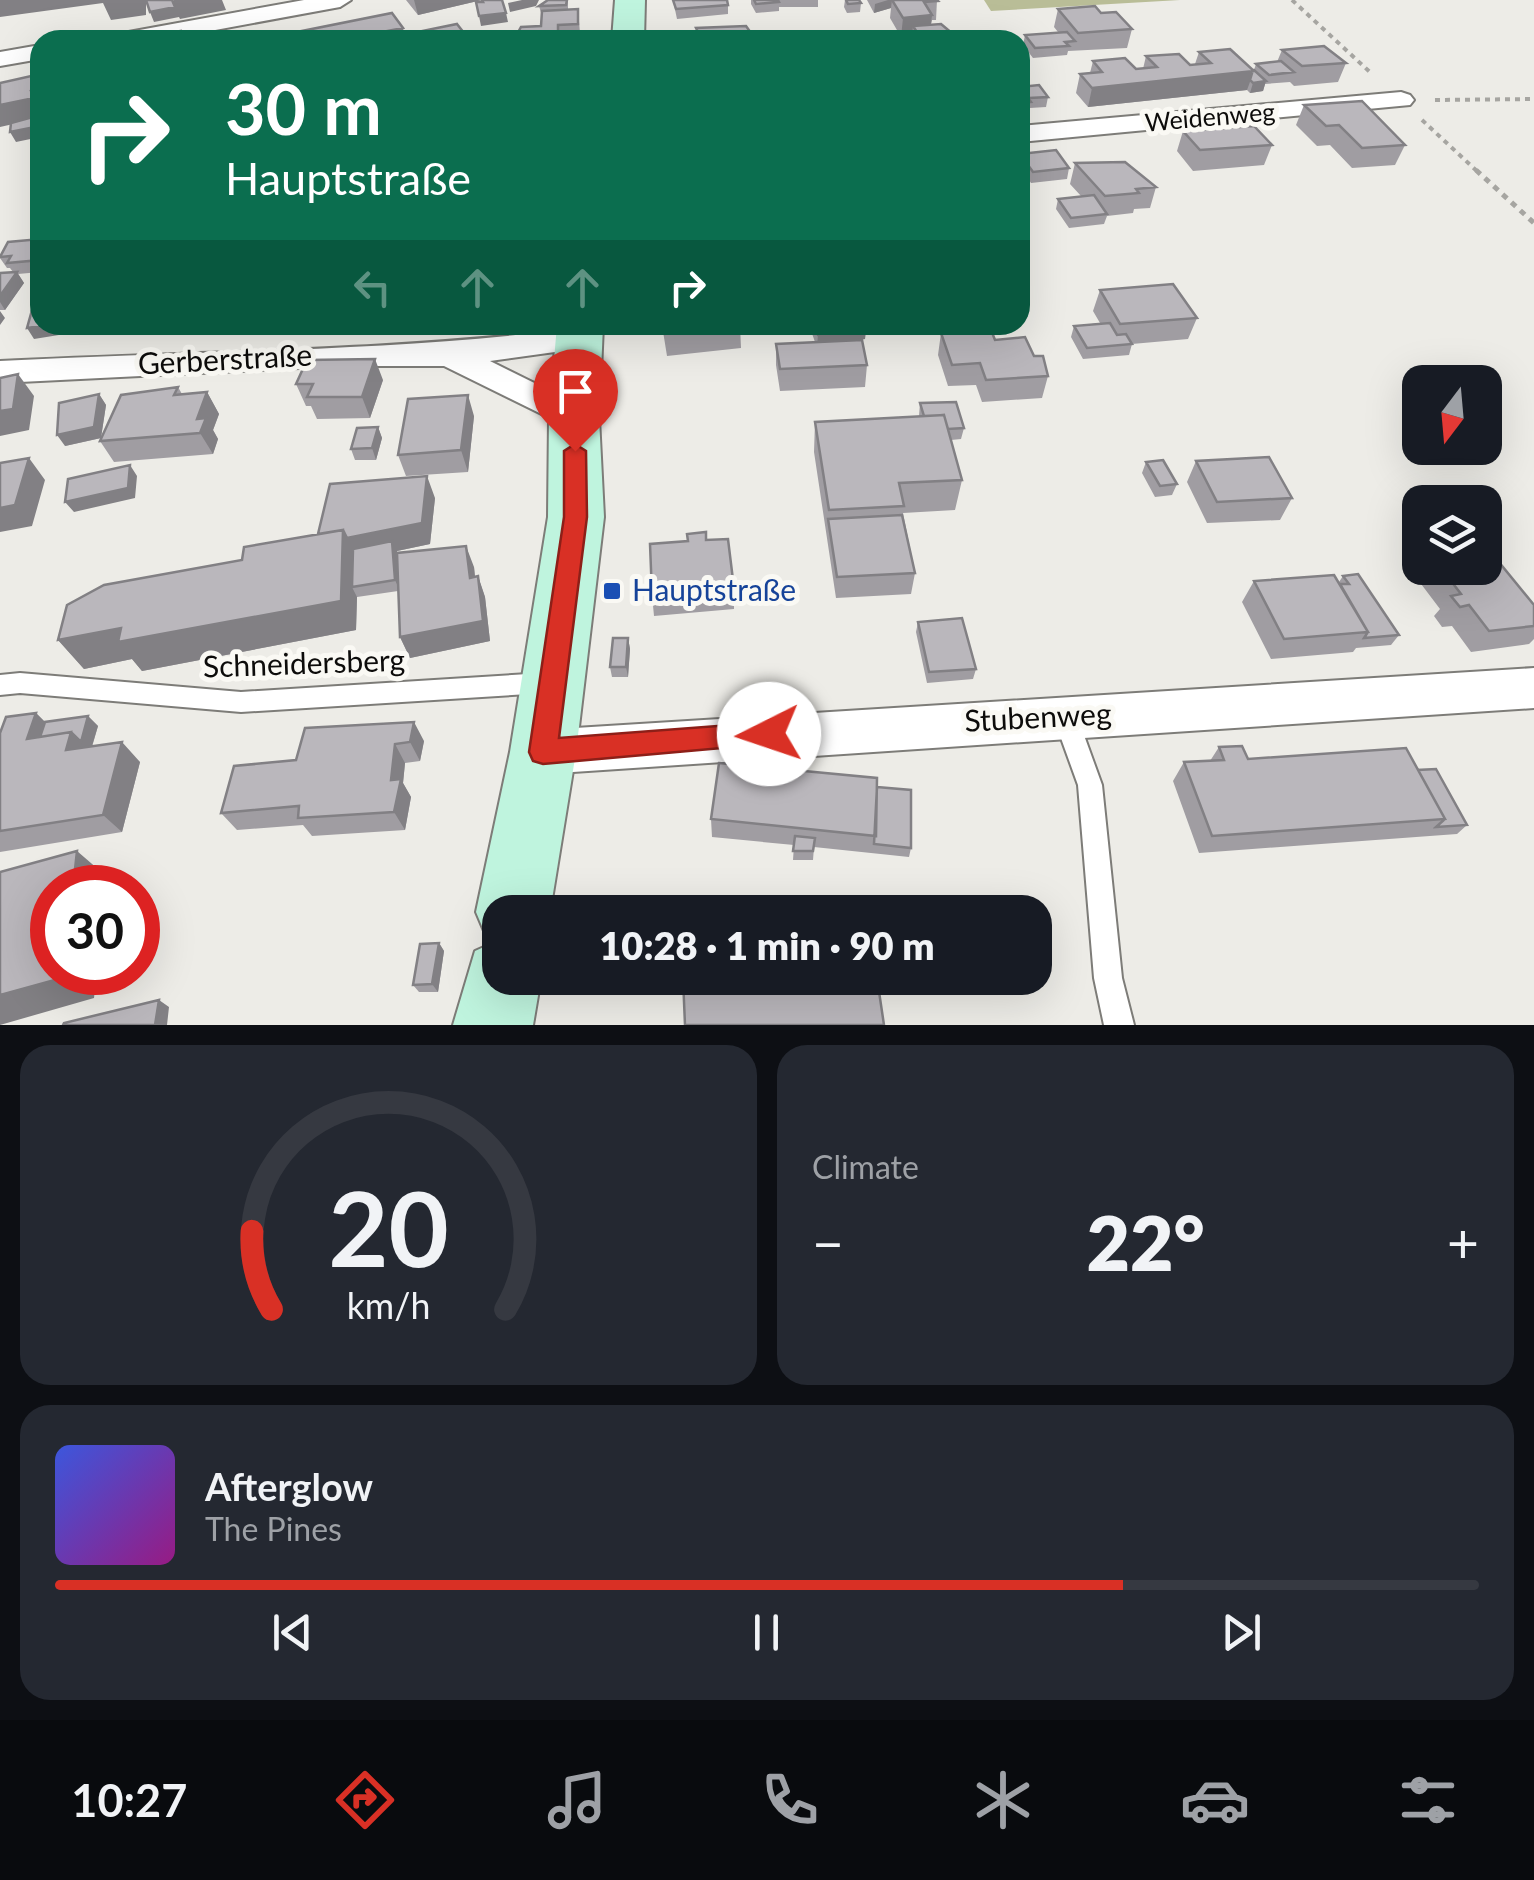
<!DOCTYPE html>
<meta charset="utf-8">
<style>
body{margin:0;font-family:Lato,sans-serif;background:#242831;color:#f1f3f6;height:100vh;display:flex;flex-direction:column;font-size:38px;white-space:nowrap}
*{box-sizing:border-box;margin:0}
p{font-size:32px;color:#9ea1a6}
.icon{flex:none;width:55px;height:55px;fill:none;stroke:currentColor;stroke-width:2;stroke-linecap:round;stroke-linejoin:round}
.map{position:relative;height:1025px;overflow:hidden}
.panel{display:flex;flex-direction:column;gap:20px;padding:20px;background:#0d0f14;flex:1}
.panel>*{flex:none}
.top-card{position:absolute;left:30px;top:30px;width:1000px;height:305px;border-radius:30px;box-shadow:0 10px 40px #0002;background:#0b6e4f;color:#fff;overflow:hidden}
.needle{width:65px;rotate:196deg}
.buttons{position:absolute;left:1402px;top:365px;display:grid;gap:20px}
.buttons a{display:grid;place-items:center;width:100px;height:100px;border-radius:20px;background:#171b24;box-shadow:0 10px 40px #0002;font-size:50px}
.speed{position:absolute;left:30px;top:865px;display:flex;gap:20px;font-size:50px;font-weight:700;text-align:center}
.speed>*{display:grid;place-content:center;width:130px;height:130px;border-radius:50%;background:#171b24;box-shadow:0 10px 40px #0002;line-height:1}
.speed .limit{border:15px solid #d22;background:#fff;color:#111}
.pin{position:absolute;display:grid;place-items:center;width:85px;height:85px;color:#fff;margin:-102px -42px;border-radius:50% 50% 50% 0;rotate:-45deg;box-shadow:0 0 10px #0007}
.pin .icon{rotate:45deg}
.me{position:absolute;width:110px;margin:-55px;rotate:266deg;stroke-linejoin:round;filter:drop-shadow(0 0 8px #0008)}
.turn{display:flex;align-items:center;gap:35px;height:210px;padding:0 30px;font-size:45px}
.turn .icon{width:130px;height:130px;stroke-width:2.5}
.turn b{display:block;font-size:70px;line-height:85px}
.lanes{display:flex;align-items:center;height:95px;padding:0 30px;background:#0003;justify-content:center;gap:50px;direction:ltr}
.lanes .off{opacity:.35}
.big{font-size:75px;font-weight:800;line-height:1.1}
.panel .widget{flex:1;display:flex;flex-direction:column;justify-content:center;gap:15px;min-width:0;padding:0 35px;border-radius:30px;background:#242831}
.panel .dial{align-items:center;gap:0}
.dial svg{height:260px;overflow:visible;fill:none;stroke:#363941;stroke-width:7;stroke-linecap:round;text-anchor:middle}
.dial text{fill:#f1f3f6;stroke:none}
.song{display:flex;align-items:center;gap:30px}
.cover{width:120px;height:120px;border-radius:15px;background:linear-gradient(135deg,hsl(230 70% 55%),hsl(310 70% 35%))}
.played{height:10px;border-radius:5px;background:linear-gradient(90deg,#d93025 75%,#363941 75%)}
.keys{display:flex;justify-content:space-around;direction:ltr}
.heat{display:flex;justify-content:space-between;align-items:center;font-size:55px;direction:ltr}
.panel .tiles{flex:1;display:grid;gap:20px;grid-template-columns:1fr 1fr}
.widget:last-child{grid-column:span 2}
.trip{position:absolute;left:482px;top:895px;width:570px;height:100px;border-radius:30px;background:#171b24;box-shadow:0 10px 40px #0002;font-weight:800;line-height:100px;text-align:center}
.menu{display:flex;height:160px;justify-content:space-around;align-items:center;background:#090b0e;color:#9ea1a6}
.menu .icon{width:70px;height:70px}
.menu .on{color:#d93025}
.menu b{font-size:45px;color:#f1f3f6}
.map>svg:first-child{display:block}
.green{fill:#b9bd97}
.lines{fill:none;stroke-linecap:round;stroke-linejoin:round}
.service-casing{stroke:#7d7c78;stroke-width:4}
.minor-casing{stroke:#7d7c78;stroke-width:4}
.secondary-casing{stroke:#7d7c78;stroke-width:4}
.path-far1{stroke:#a6a5a1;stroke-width:4;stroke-dasharray:5 5;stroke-linecap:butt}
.path{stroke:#a6a5a1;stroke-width:5;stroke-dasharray:6 6;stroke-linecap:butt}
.service{fill:#fff;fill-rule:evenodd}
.minor{fill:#fff;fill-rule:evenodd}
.secondary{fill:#bff4de;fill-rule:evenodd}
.wall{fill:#a09da2}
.shaded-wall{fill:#828084}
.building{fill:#bab7bc;stroke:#828084;stroke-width:2.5}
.route{fill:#d93025;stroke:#8d1f18;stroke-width:2.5}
.transit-dot{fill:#1a4fb4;stroke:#faf9f4;stroke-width:4}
.labels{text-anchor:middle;stroke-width:10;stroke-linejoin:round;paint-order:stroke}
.far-street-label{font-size:25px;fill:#0d0c0b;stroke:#faf9f4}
.street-label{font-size:30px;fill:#0d0c0b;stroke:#faf9f4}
.transit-label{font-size:30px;fill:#164399;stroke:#faf9f4;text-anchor:start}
</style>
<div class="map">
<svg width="1534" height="1025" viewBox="0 0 1534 1025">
<rect width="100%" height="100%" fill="#edece7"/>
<path class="green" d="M984,0H1180L991,11Z"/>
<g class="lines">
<defs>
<path id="service" d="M20,673L241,692L544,673L552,676L556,683L552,690L544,693L241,712L20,693L0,695V675Z
M1065,706L1073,709L1077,716L1102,785L1122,978L1134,1025H1104L1094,978L1078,785L1053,716L1057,709Z"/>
<path id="minor" d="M304,0H351L340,7L161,40H111L123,33Z
M40,45V59L0,66V52Z
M1401,92L1410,95L1414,100L1410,105L1020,142V126Z
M579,328L591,331L596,339L591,347L490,361L587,409L592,418L587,427L574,430L444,366H340L0,383V361C193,351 388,352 579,328Z
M1534,668V708L543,774L526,767L519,752L526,737L543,730Z"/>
<path id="secondary" d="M615,0H645L644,40H612Z
M557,325H603L599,418L604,517L576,752L550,912H500V978H541L533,1025H453L475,951L495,942L487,938L476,912L510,752L548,517L549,418Z"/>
</defs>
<use href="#service" class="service-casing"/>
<use href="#minor" class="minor-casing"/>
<use href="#secondary" class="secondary-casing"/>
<path class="path-far1" d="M1292,0L1372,74
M1435,100L1534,99
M1422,120L1479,173"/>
<path class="path" d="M1476,170L1534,223"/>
<use href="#service" class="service"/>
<use href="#minor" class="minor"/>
<use href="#secondary" class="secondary"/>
</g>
<path class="wall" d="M406,0H482L418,15Z
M568,0V10L578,9L580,33L517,40L516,36L541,26L542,16L539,6Z
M673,0L728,5V14L677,19Z
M751,0H818V7H779V11L756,13L751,4Z
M845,0H859L861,3L860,12L847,13L844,7Z
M867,0H937L936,20H932L931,24L953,34V40H915L912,36L901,37L890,18L891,8L874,13Z
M1058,9L1101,13L1132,29L1127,48L1068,51L1067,55L1033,58L1023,45L1025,35L1058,32L1054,27Z
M1282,50L1346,63L1338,82L1294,86L1290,82L1265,84L1263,91L1250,93L1247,90L1088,107L1076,93L1080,74L1090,73L1093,61L1136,69H1143L1146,56L1190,65L1195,64L1199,52L1254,70L1256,64L1277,62Z
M1020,87L1048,97L1046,107L1030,108L1027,121L1020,122Z
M1304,105L1405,145L1395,165L1352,168L1330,145L1317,146L1296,125Z
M1183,131L1272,145L1264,165L1193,171L1177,151Z
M1020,154L1069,168L1067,179L1031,183L1020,166Z
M1075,163L1156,187L1150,208L1134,209L1133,213L1107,216L1104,224L1069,228L1056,209L1058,199L1081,196L1070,184Z
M40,239V272L18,274L24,283L5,310H0V273L13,272L10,268H7L0,258Z
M1100,290L1197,318L1188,339L1132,344L1129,355L1083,359L1071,337L1074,326L1100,323L1093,311Z
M662,325H740L741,348L667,356Z
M809,325H865L866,328L865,339L855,340L867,365L865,387L780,391L776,365V344L815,342Z
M932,325H976L975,329L936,334Z
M941,333L995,340L1034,356L1048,376L1042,398L982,402L976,385L948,386L938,355Z
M383,380L370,418L317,419L311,406H306L296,384Z
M178,387L182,394L207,392L219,414L213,430L218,439L213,454L114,462L100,441L101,438L65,446L99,394L106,405L101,437Z
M920,403L964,428L961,439L951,440L962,480L955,510L903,513L915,573L911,594L836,598L814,452L815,422L919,416Z
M474,416L468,472L406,476L398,455Z
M378,427L382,438L376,460H355L351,449Z
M1196,461L1292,498L1280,520L1207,523L1187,482Z
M1146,462L1177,484L1172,495L1155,497L1142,473Z
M435,498L430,544L397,551V553L474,567L475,577L478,576L485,597L490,641L410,658L400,637L398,591L357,597L356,630L142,671L132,659L84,669L58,640L242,560L318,534Z
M706,540L734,588V609L654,616L652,595Z
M1420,554V568H1485L1534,605V639L1529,644L1471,652L1452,626L1442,627L1434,616L1440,609L1409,568Z
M1343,576L1399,635L1391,645L1356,648L1353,652L1271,659L1242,602L1254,581L1339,582Z
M918,622L976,669L973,679L927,683L916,632Z
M628,638L630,649L628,677H612L610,667Z
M36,713L45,722L88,716L98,726L92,747L140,762L122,832L0,852V733Z
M305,728L424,741L420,761L405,763L403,783L411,797L405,830L312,836L303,825L237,830L221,813L296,760Z
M1219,747L1248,759L1418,770L1467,825L1457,834L1199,853L1173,781L1184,762L1210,761Z
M877,787L911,848L909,857L814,847L813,860H793L794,845L712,837L711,819Z
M439,943L444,951L438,992H419L413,985Z"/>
<path class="shaded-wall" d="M0,0H146V15L111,20L103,3L0,17Z
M174,0H222L226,10L180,19L179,17L154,22L150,12Z
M414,0H482L418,15Z
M522,0H539L536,6L510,12L508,3Z
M888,0H892L891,8L874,13L875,4Z
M506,13L508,22L481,26L479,16Z
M932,15L930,34L913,26L912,36L901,37L903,18Z
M403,28L406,40H363L362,36Z
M464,33L466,40H431Z
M1254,71L1247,90L1088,107L1092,88Z
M1266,81L1263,91L1250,93L1253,83Z
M40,89V118L0,127V103Z
M40,126V137L16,142L10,132Z
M17,272L24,283L5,310L0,302V296Z
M0,311L5,318L0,325Z
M48,325H121L34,339L27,328Z
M866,328L865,339L817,346L818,335Z
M375,359L383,380L370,418L362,397Z
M18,374L34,396L29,430L0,436V411Z
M207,392L219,414L213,430L218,439L213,454L200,433L197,419Z
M99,394L106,405L101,438L65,446L57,435Z
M468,395L474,416L468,472L461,450Z
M378,427L382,438L376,460L372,448Z
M29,458L45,480L32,526L0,532V508Z
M130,465L137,476L135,498L74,512L65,502Z
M427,476L435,498L430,544L397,551L400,591L395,580L352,587L357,597L356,630L142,671L132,659L84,669L58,640L343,530Z
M466,546L474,567L477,598L470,578Z
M478,576L485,597L490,641L410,658L400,637Z
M628,638L630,649L628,677L626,667Z
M36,713L55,732L51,746L27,739Z
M88,716L98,726L85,769L66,750L71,732Z
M414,722L424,741L420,761L410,742Z
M122,742L140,762L122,832L103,815Z
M395,744L405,763L403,783L411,797L405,830L394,812L391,780Z
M77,851L106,876L105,888H73Z
M439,943L444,951L438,992L432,984Z
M62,972H97L94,998L0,1025V995Z
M159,1000L169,1007L167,1025H155Z"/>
<path class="building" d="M146,0H172L175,7L150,12Z
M482,0H502L506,13L479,16L476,2H483Z
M548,0H567L566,5L539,6Z
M673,0H727L728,5L676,9Z
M754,0H778L779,2L756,4Z
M846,0H859L861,3L848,4Z
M892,0H937L938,1L924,2L932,15L903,18Z
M1095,6L1101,13L1116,12L1132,29L1078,33L1058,9Z
M578,9V24L558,25V39L518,40L516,36L521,27L541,26L542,11Z
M392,13L403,28L362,36L364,40H279L277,36Z
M457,24L464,33L436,39L434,37L427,38L422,31Z
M941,24L953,34L920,37L913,26Z
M746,26L756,40H702L696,28Z
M181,31L183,40H129V39Z
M1067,32L1075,41L1065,42L1069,46L1035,48L1025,35Z
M802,34H845L848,40H805Z
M434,37L436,40H417Z
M590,37L589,40H522Z
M1324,46L1346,63L1302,66L1282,50Z
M1230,49L1254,71L1092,88L1080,74L1102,72L1093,61L1125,58L1136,69L1157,67L1146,56L1179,54L1190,65L1211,63L1199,52Z
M1281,61L1294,72L1269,75L1256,64Z
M1253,70H1254L1266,81L1253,83L1250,80Z
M40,74V89L31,91L34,98L0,105V83Z
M1039,85L1048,97L1029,98L1020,87Z
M1020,87L1031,102L1020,103Z
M1362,101L1405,145L1362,148L1339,125L1326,126L1304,105Z
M40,115V126L10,132L11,123Z
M1254,126L1272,145L1200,150L1183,131Z
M1056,150L1069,168L1033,172L1020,154Z
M1125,162L1156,187L1136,189L1139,193L1105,196L1075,163Z
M1094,195L1107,214L1071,218L1058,199Z
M39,197L40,218L37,219Z
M40,239V260L7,263L11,256L0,257L8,242Z
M17,272L0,296V273Z
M1173,284L1197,318L1120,324L1100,290Z
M40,301V325H48L27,328L34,303Z
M1110,323L1117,335L1126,334L1132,344L1087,348L1074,326Z
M664,325H740V326L665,334Z
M813,325H865L866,328L818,335Z
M991,330L995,340L1025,337L1034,356H1043L1048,376L986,380L980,363L952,365L941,333Z
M862,340L867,365L780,369L776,344Z
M375,359L362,397H307L313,384H296L307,360Z
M18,374L13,409L0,411V378Z
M178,387L174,395L207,392L197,419L206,418L200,433L100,441L121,395Z
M99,394L94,427L57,435L59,403Z
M468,395L461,450L398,455L408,399Z
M956,402L964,428L948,429L944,415L924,416L920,403Z
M944,415L962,480L899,483L904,506L829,510L815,422Z
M378,427L372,448L351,449L357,428Z
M1269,457L1292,498L1217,502L1196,461Z
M29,458L15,505L0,508V463Z
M1163,460L1177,484L1160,486L1146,462Z
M130,465L128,488L65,502L68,479Z
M427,476L422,523L347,538L343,530L318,534L330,484Z
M902,515L915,573L837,577L828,519Z
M343,530L341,601L118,642L121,628L58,640L67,605L104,585L242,560L244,547Z
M706,532V540L728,539L734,588L652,595L650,544L688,541L687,534Z
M392,541L395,580L352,587L353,549Z
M1485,545L1534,605V626L1489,631L1469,605L1460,607L1451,596L1461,594L1441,568H1485Z
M466,546L470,578L478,576L483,621L400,637L397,553Z
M1358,574L1399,635L1364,638L1368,632L1340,584H1349L1343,576Z
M1334,575L1368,632L1284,639L1254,581Z
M962,618L976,669L929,672L918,622Z
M613,638H628L626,667H610Z
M36,713L27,739L71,732L66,750L122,742L103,815L0,831V733L6,717Z
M88,716L81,742L71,732L40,737L45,722Z
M414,722L410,742L395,744L391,780L401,779L394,812L298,818L299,806L221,813L234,766L296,760L305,728Z
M1242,746L1248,759L1406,748L1445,819L1212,836L1184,762L1224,760L1219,747Z
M719,763L877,778L876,836L711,819Z
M1436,769L1467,825L1436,827L1445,819L1418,770Z
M877,787L911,790V848L874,844Z
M795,836L815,838L813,851H793Z
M77,851L73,888H52V972H62V978L0,995V872Z
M865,898L867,912H698Z
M439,943L432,984L413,985L420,944Z
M683,978H877L884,1025H685Z
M159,1000L155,1025H63L64,1023Z"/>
<path class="route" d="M575,444L586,451L587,517L559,738L769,722L779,726L783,734L779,743L543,764L533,761L529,752L564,517V451Z"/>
<rect class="transit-dot" x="602" y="581" width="20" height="20" rx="5"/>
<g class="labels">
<g class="far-street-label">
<text transform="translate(1210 117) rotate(-5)" y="9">Weidenweg</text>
</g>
<g class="street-label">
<text transform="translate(225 360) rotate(-3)" y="10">Gerberstraße</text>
<text transform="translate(304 664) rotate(-2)" y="10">Schneidersberg</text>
<text transform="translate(1038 718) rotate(-3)" y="10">Stubenweg</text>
</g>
<g class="transit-label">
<text x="632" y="601">Hauptstraße</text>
</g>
</g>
</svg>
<div class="buttons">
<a><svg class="needle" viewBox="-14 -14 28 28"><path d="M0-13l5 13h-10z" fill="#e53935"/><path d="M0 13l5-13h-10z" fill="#9ea1a6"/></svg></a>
<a><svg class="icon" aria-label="layers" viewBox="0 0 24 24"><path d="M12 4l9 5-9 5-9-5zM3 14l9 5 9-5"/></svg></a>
</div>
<div class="speed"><div class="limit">30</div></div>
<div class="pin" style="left:575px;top:451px;background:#d93025"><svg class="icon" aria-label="arrive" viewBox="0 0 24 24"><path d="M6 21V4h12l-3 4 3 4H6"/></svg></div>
<svg class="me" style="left:769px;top:734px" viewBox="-20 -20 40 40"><circle r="19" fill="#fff"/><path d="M0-13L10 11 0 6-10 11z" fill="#d93025"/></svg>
<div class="trip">10:28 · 1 min · 90 m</div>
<div class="top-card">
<div class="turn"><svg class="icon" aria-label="right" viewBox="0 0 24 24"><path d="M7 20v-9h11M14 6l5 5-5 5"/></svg><div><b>30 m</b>Hauptstraße</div></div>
<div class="lanes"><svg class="icon off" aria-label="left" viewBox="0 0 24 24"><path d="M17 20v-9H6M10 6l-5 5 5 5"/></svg><svg class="icon off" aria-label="ahead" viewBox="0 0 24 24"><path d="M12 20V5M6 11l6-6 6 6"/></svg><svg class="icon off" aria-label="ahead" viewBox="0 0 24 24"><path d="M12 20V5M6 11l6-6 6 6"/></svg><svg class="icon" aria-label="right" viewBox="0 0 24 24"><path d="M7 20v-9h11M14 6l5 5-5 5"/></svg></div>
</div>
</div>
<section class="panel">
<div class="tiles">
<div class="widget dial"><svg viewBox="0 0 100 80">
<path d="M14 69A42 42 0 1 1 86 69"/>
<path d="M14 69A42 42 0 0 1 8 45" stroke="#d93025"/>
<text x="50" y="56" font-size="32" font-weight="700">20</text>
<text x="50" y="72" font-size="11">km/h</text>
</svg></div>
<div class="widget"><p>Climate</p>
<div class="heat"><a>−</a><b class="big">22°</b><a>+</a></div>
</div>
<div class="widget">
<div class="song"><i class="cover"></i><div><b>Afterglow</b><p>The Pines</p></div></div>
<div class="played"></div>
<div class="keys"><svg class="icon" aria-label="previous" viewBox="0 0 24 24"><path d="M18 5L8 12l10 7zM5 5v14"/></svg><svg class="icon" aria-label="pause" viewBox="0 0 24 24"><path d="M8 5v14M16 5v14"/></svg><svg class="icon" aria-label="next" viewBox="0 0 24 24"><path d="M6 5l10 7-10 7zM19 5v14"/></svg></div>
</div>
</div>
</section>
<nav class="menu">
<b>10:27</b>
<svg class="icon on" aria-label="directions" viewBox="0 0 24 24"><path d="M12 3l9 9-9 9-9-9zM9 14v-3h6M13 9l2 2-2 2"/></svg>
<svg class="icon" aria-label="music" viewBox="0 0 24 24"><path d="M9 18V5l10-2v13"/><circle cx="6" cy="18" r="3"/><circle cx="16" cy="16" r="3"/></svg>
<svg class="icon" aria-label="phone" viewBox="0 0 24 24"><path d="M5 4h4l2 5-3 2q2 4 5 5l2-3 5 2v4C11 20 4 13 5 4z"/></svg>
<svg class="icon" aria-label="climate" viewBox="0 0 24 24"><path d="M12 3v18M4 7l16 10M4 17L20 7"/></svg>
<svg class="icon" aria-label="car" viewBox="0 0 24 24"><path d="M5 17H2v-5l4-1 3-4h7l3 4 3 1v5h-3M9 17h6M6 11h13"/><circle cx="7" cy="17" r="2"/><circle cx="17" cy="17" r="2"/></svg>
<svg class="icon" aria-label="filters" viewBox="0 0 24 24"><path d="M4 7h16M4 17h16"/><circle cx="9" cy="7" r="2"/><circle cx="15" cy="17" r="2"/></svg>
</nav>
